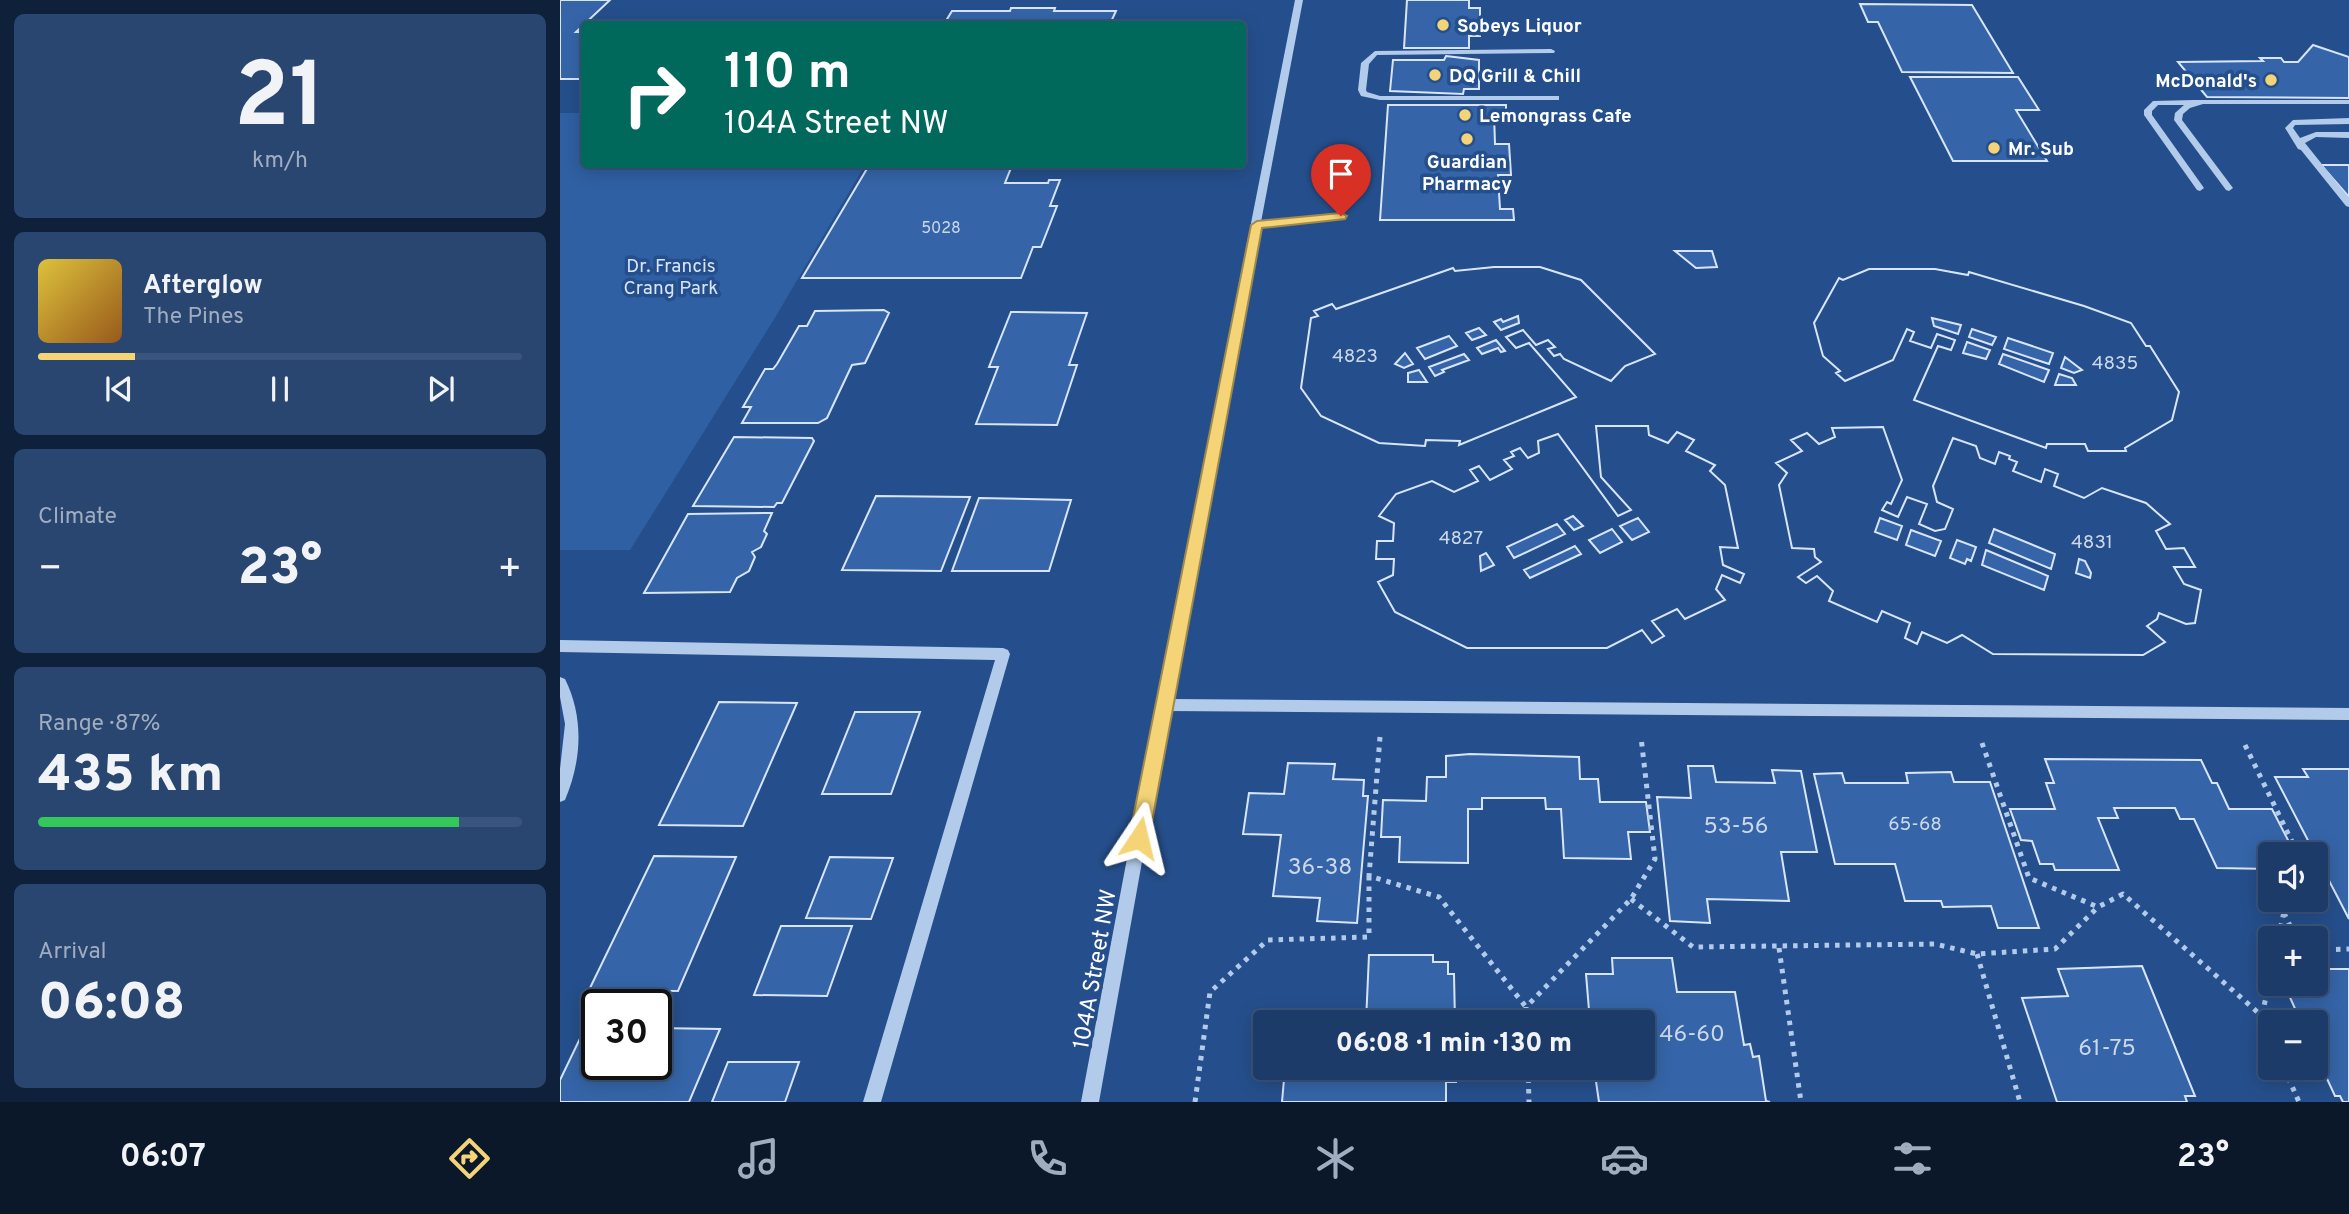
<!DOCTYPE html>
<meta charset="utf-8">
<style>
body{margin:0;font-family:Overpass,sans-serif;background:#294671;color:#f1f3f6;height:100vh;display:flex;flex-direction:column;font-size:26px;white-space:nowrap}
*{box-sizing:border-box;margin:0}
p{font-size:23px;color:#a0adc0}
.icon{flex:none;width:38px;height:38px;fill:none;stroke:currentColor;stroke-width:2;stroke-linecap:round;stroke-linejoin:round}
.map{position:relative;flex:1;overflow:hidden}
.details{display:flex;flex-direction:column;gap:14px;padding:14px;background:#0f203a;width:560px}
.details>*{flex:none}
.guide{position:absolute;left:21px;top:21px;width:665px;height:147px;border-radius:7px;box-shadow:0 4px 18px #0003,0 0 0 2px #3a557d;background:#00695c;color:#fff;overflow:hidden}
.buttons{position:absolute;left:1698px;top:842px;display:grid;gap:14px}
.buttons a{display:grid;place-items:center;width:70px;height:70px;border-radius:7px;background:#1c3b69;box-shadow:0 4px 18px #0003,0 0 0 2px #3a557d;font-size:35px}
.speed{position:absolute;left:21px;top:989px;display:flex;gap:14px;font-size:35px;font-weight:700;text-align:center}
.speed>*{display:grid;place-content:center;width:91px;height:91px;border-radius:50%;background:#1c3b69;box-shadow:0 4px 18px #0003,0 0 0 2px #3a557d;line-height:1}
.speed .limit{border:4px solid #111;border-radius:10px;background:#fff;color:#111}
.pin{position:absolute;display:grid;place-items:center;width:60px;height:60px;color:#fff;margin:-72px -30px;border-radius:50% 50% 50% 0;rotate:-45deg;box-shadow:0 0 7px #0007}
.pin .icon{rotate:45deg}
.me{position:absolute;width:77px;margin:-38px;rotate:10deg;stroke-linejoin:round;filter:drop-shadow(0 0 5px #0008)}
.turn{display:flex;align-items:center;gap:24px;height:147px;padding:0 28px;font-size:32px}
.turn .icon{width:91px;height:91px;stroke-width:2.5}
.turn b{display:block;font-size:49px;line-height:60px}
.big{font-size:52px;font-weight:800;line-height:1.1}
.details .card{flex:1;display:flex;flex-direction:column;justify-content:center;gap:10px;min-width:0;padding:0 24px;border-radius:10px;background:#294671}
.details .dial{align-items:center;gap:0}
.dial b{font-size:91px;line-height:1}
.song{display:flex;align-items:center;gap:21px}
.cover{width:84px;height:84px;border-radius:10px;background:linear-gradient(135deg,hsl(50 70% 55%),hsl(30 70% 35%))}
.played{height:7px;border-radius:4px;background:linear-gradient(90deg,#f4d477 20%,#3a557d 20%)}
.keys{display:flex;justify-content:space-around;direction:ltr}
.heat{display:flex;justify-content:space-between;align-items:center;font-size:38px;direction:ltr}
.charge{height:10px;border-radius:5px;background:linear-gradient(90deg,#34c759 87%,#3a557d 0)}
.trip{position:absolute;left:693px;top:1010px;width:402px;height:70px;border-radius:7px;background:#1c3b69;box-shadow:0 4px 18px #0003,0 0 0 2px #3a557d;font-weight:800;line-height:70px;text-align:center}
.tab-bar{display:flex;height:112px;justify-content:space-around;align-items:center;background:#0b182a;color:#a0adc0}
.tab-bar .icon{width:49px;height:49px}
.tab-bar .active{color:#f4d477}
.tab-bar b{font-size:32px;color:#f1f3f6}
main{display:flex;flex:1;min-height:0}
.map>svg:first-child{display:block}
.green{fill:#2f60a3}
.building{fill:#3565a8;stroke:#d8e5f8;stroke-width:2;fill-rule:evenodd}
.lines{fill:none;stroke-linecap:round;stroke-linejoin:round}
.path{stroke:#b3cbea;stroke-width:5;stroke-dasharray:4.5 6;stroke-linecap:butt}
.minor{fill:#b3cbea;fill-rule:evenodd}
.route{fill:#f4d477;stroke:#9f8a4d;stroke-width:2}
.poi-dot{fill:#f4d477;stroke:#254f8c;stroke-width:2.5}
.labels{text-anchor:middle;stroke-width:7;stroke-linejoin:round;paint-order:stroke}
.far-number-label{font-size:16px;fill:#ccd8e9}
.far-poi-label{font-size:19px;font-weight:bold;fill:#fff;stroke:#254f8c;text-anchor:start}
.far-park-label{font-size:19px;fill:#d8e5f8;stroke:#254f8c}
.number-label{font-size:19px;fill:#ccd8e9}
.near-number-label{font-size:23px;fill:#ccd8e9}
.street-label{font-size:23px;fill:#fff;stroke:#254f8c}
</style>
<main>
<section class="details">
<div class="card dial"><b>21</b><p>km/h</p></div>
<div class="card">
<div class="song"><i class="cover"></i><div><b>Afterglow</b><p>The Pines</p></div></div>
<div class="played"></div>
<div class="keys"><svg class="icon" aria-label="previous" viewBox="0 0 24 24"><path d="M18 5L8 12l10 7zM5 5v14"/></svg><svg class="icon" aria-label="pause" viewBox="0 0 24 24"><path d="M8 5v14M16 5v14"/></svg><svg class="icon" aria-label="next" viewBox="0 0 24 24"><path d="M6 5l10 7-10 7zM19 5v14"/></svg></div>
</div>
<div class="card"><p>Climate</p>
<div class="heat"><a>−</a><b class="big">23°</b><a>+</a></div>
</div>
<div class="card"><p>Range · 87%</p><b class="big">435 km</b><div class="charge"></div></div>
<div class="card"><p>Arrival</p><b class="big">06:08</b></div>
</section>
<div class="map">
<svg width="1789" height="1102" viewBox="0 0 1789 1102">
<rect width="100%" height="100%" fill="#254f8c"/>
<path class="green" d="M0,113H24V164L305,165L216,316L70,550H0Z"/>
<path class="building" d="M0,0H50L16,32H24V79H0Z
M847,0H909V8H920V36H909V48H844Z
M1300,4L1412,5L1453,73L1342,72L1318,22H1308Z
M451,8H495L494,11H556L550,24H384L392,11H450Z
M255,21L318,22L366,24H201Z
M1753,45L1789,57V98L1647,97L1618,62L1703,61L1700,58H1721L1724,62H1738Z
M886,56L919,60V89H904L903,94L830,91L833,60H884Z
M1350,77H1458L1479,110H1456L1487,161H1393Z
M828,105H946V113H934L935,144H949L951,175H938L940,209H953L954,220H820Z
M299,164H493L491,168H451L445,183H488L489,180H500L490,206H497L481,247H473L461,278H242L308,167H297Z
M1761,165H1789V197Z
M1115,251H1152L1157,267L1136,268Z
M934,267H980L1021,280L1095,354L1065,366L1051,381L1004,359L1000,354L994,356L988,349L995,347L988,340L976,345L963,330L946,337L956,348L969,343L1016,397L899,445L900,441L866,440L865,446L819,443L761,416L741,388L751,318L758,316L754,311L772,304L776,309L893,268L895,271ZM958,316L959,323L941,330L934,322L941,319L943,322ZM919,328L926,335L912,340L906,333ZM889,336L897,346L865,359L857,348ZM936,340L945,351L941,352L938,348L922,354L917,348ZM845,353L853,364L844,368L835,364ZM904,354L909,360L882,370L884,372L875,376L869,367ZM859,370L867,382H848V373Z
M934,267H980L1021,280L1095,354L1065,366L1051,381L1004,359L1000,354L994,356L988,349L995,347L988,340L976,345L963,330L946,337L956,348L969,343L1016,397L899,445L900,441L866,440L865,446L819,443L761,416L741,388L751,318L758,316L754,311L772,304L776,309L893,268L895,271Z
M1309,269H1375L1408,275L1409,272L1524,306L1571,323L1586,346H1590L1619,392L1612,420L1565,448L1566,451H1528L1525,444H1487L1486,448L1354,400L1378,346L1391,350L1395,340L1377,334L1371,348L1350,341L1354,332L1347,329L1333,360L1285,381L1276,373L1280,371L1263,356L1254,323L1279,278L1283,280ZM1372,318L1401,325L1398,334L1374,326ZM1412,329L1436,337L1432,345L1409,337ZM1448,338L1493,353L1489,364L1444,349ZM1407,342L1430,350L1426,359L1403,353ZM1443,354L1489,370L1484,382L1439,364ZM1505,357L1522,370L1514,373L1501,368ZM1499,374L1512,378L1516,385H1495Z
M1309,269H1375L1408,275L1409,272L1524,306L1571,323L1586,346H1590L1619,392L1612,420L1565,448L1566,451H1528L1525,444H1487L1486,448L1354,400L1378,346L1391,350L1395,340L1377,334L1371,348L1350,341L1354,332L1347,329L1333,360L1285,381L1276,373L1280,371L1263,356L1254,323L1279,278L1283,280Z
M324,310L329,313L305,363L292,365L267,418L258,423H182L191,407H183L205,369H213L217,364L239,326H247L255,311Z
M451,312L527,313L509,365H517L497,425L416,424L438,367H429Z
M1036,426H1088L1089,435L1108,443L1117,432L1134,440L1126,451L1155,465L1150,471L1165,485L1178,548L1160,547L1163,565L1184,574L1180,583L1162,575L1156,589L1165,600L1125,619L1117,609L1092,621L1104,636L1092,643L1082,630L1047,648H907L835,612L818,582L833,575L834,559H816L817,541H833L834,523L819,516L836,494L872,481L894,492L918,481L910,470L919,466L930,480L952,469L944,460L954,456L951,452L960,448L968,458L979,453L978,441L998,434L1058,516L1071,510L1041,477ZM1013,516L1023,526L1014,530L1005,520ZM1078,518L1089,532L1072,540L1060,526ZM997,524L1005,534L954,558L947,547ZM1052,529L1062,542L1040,553L1029,540ZM1015,546L1021,554L970,578L964,570ZM926,553L934,565L921,571L920,556Z
M1036,426H1088L1089,435L1108,443L1117,432L1134,440L1126,451L1155,465L1150,471L1165,485L1178,548L1160,547L1163,565L1184,574L1180,583L1162,575L1156,589L1165,600L1125,619L1117,609L1092,621L1104,636L1092,643L1082,630L1047,648H907L835,612L818,582L833,575L834,559H816L817,541H833L834,523L819,516L836,494L872,481L894,492L918,481L910,470L919,466L930,480L952,469L944,460L954,456L951,452L960,448L968,458L979,453L978,441L998,434L1058,516L1071,510L1041,477Z
M1323,427L1342,480L1331,504L1327,502L1322,510L1338,517L1347,497L1367,504L1359,524L1375,531L1385,529L1393,509L1377,502L1373,486L1393,438L1416,446L1420,458L1435,464L1439,452L1450,456L1449,459L1457,462L1453,471L1481,482L1485,469L1498,474L1494,486L1524,498L1542,488L1586,503L1610,524L1596,531L1606,549L1624,548L1635,567H1614L1624,584L1641,590L1635,623L1626,624L1599,613L1597,619L1587,626L1605,642L1583,655L1433,654L1402,635L1387,643L1362,632L1357,644L1345,638L1350,623L1322,611L1317,622L1269,601L1273,591L1257,576L1246,583L1238,577L1261,562L1255,557L1254,549L1232,548L1219,485L1227,473L1216,463L1242,451L1231,440L1247,433L1259,444L1275,437L1272,428ZM1320,518L1342,526L1337,540L1315,532ZM1434,529L1495,554L1491,569L1429,543ZM1351,530L1381,541L1375,556L1346,545ZM1397,540L1416,547L1411,561L1407,559L1405,564L1390,558ZM1426,550L1488,576L1484,590L1422,565ZM1519,559L1525,561L1531,573L1530,578L1516,573Z
M1323,427L1342,480L1331,504L1327,502L1322,510L1338,517L1347,497L1367,504L1359,524L1375,531L1385,529L1393,509L1377,502L1373,486L1393,438L1416,446L1420,458L1435,464L1439,452L1450,456L1449,459L1457,462L1453,471L1481,482L1485,469L1498,474L1494,486L1524,498L1542,488L1586,503L1610,524L1596,531L1606,549L1624,548L1635,567H1614L1624,584L1641,590L1635,623L1626,624L1599,613L1597,619L1587,626L1605,642L1583,655L1433,654L1402,635L1387,643L1362,632L1357,644L1345,638L1350,623L1322,611L1317,622L1269,601L1273,591L1257,576L1246,583L1238,577L1261,562L1255,557L1254,549L1232,548L1219,485L1227,473L1216,463L1242,451L1231,440L1247,433L1259,444L1275,437L1272,428Z
M174,437L252,438L254,441L222,503H217L214,507L133,506Z
M316,496L410,497L381,571L282,570Z
M419,498L511,500L489,571H392Z
M212,513L204,531L207,534L201,547L192,552L195,557L189,571L177,578L170,592L84,593L128,514Z
M159,702L237,703L183,826L99,825Z
M295,712H360L331,794H262Z
M910,754L1019,757L1020,779H1038L1040,802H1086L1090,832H1068L1071,859L1004,858L1001,809H986L985,798H922V809H908V863L839,862L840,837H821L823,800L866,801L867,777H886V756Z
M1485,759L1641,760L1652,783H1657L1669,809H1712L1729,842H1723L1729,854H1710V869L1657,868L1634,819H1620L1615,808H1554L1558,818H1538L1559,870H1495L1493,864H1480L1472,841L1461,840L1450,809H1495L1486,783H1494Z
M728,763L775,764L773,779L804,780L803,796H808L797,923L757,921L760,898L713,896L721,835L683,834L689,793L724,794Z
M1128,766H1153L1156,782L1215,783L1212,770L1241,771L1257,852H1221L1229,901L1147,899L1150,923L1110,921L1097,797L1131,798Z
M1743,769H1789V919L1715,777H1748Z
M1391,772L1394,782H1430L1479,928H1438L1431,906L1383,907L1381,901H1345L1335,864H1275L1254,774L1282,773L1285,783H1348L1346,773Z
M94,856L176,857L118,991L29,990Z
M270,857L333,858L311,919L246,918Z
M221,926H292L267,996L194,995Z
M809,955H873V962H888V974H894L895,1022H806Z
M1052,958H1112L1117,992H1175L1184,1045L1190,1044L1193,1057L1199,1056L1206,1101L1210,1102H1039L1034,1068H1083V1022H1030L1026,974H1053Z
M1582,966L1635,1096H1625L1627,1102H1497L1462,998L1508,996L1498,969Z
M1755,969H1789V1102H1783L1780,1096H1775L1755,1053V1022H1741L1724,984H1755Z
M26,1026L37,1027V1064H96V1028L160,1029L129,1102H0V1080Z
M168,1062H239L225,1102H152Z
M725,1068H895L896,1082H886V1102H722Z"/>
<g class="lines">
<path class="path" d="M820,737L809,876L879,897L966,1007
M1422,743L1469,878L1538,907L1563,894L1702,1016L1710,1034
M1685,745L1738,854
M1755,889V893
M1071,899L1133,947L1375,944L1417,954L1495,949L1538,907
M1724,913L1736,938
M1718,938L1724,912L1744,900
M1219,948L1241,1102
M1755,950L1789,949
M1417,954L1460,1102
M1702,1015L1710,979
M966,1022V1007L1071,899L1095,859L1081,737
M968,1068L969,1102
M1724,1068L1739,1102
M635,1102L650,992L708,940L809,937V876"/>
<path class="minor" d="M735,0H743L701,222L781,213L786,216L781,219L700,228L611,699L1789,708V720L609,711L539,1102H521L596,705Z
M991,49L995,51L994,53L817,55L809,64L806,90L807,92L820,96H999V100H820L801,96L798,90L801,63L815,51Z
M1634,100H1789V104H1643L1630,108L1623,114L1622,120L1673,188L1669,191L1666,190L1614,120L1615,113L1624,105H1598L1592,111V115L1644,188L1640,191L1637,190L1584,115V110L1593,101Z
M1789,118V124L1735,125L1733,128L1740,138L1756,132H1789V138L1756,137L1745,143L1789,198V207L1786,206L1741,150L1738,149L1725,128L1733,120Z
M0,640L443,648L448,650L450,654L321,1102H303L435,660L0,652Z
M0,677L5,679C24,717 22,760 5,800L0,802V769L5,724L0,697Z"/>
</g>
<path class="route" d="M781,213L787,216L785,219L702,228L589,838L586,844L579,847L572,844L569,838L691,225L697,221Z"/>
<g class="poi-dot">
<circle cx="883" cy="25" r="7"/>
<circle cx="875" cy="75" r="7"/>
<circle cx="1711" cy="80" r="7"/>
<circle cx="905" cy="115" r="7"/>
<circle cx="907" cy="139" r="7"/>
<circle cx="1434" cy="148" r="7"/>
</g>
<g class="labels">
<g class="far-number-label">
<text x="381" y="233">5028</text>
</g>
<g class="far-poi-label">
<text x="897" y="32">Sobeys Liquor</text>
<text x="889" y="82">DQ Grill &amp; Chill</text>
<text x="1697" y="87" text-anchor="end">McDonald's</text>
<text x="919" y="122">Lemongrass Cafe</text>
<text x="1448" y="155">Mr. Sub</text>
<text x="907" y="168" text-anchor="middle">Guardian<tspan x="907" dy="22">Pharmacy</tspan></text>
</g>
<g class="far-park-label">
<text x="111" y="272">Dr. Francis<tspan x="111" dy="22">Crang Park</tspan></text>
</g>
<g class="number-label">
<text x="795" y="362">4823</text>
<text x="1555" y="369">4835</text>
<text x="901" y="544">4827</text>
<text x="1532" y="548">4831</text>
<text x="1355" y="830">65-68</text>
</g>
<g class="near-number-label">
<text x="1176" y="833">53-56</text>
<text x="760" y="874">36-38</text>
<text x="1132" y="1041">46-60</text>
<text x="1547" y="1055">61-75</text>
</g>
<g class="street-label">
<text transform="translate(534 969) rotate(-80)" y="8">104A Street NW</text>
</g>
</g>
</svg>
<div class="buttons">
<a><svg class="icon" aria-label="sound" viewBox="0 0 24 24"><path d="M4 9h4l5-4v14l-5-4H4zM17 9q2 3 0 6"/></svg></a>
<a>+</a>
<a>−</a>
</div>
<div class="speed"><div class="limit">30</div></div>
<div class="pin" style="left:781px;top:216px;background:#d93025"><svg class="icon" aria-label="arrive" viewBox="0 0 24 24"><path d="M6 21V4h12l-3 4 3 4H6"/></svg></div>
<svg class="me" style="left:579px;top:838px" viewBox="-20 -20 40 40"><path d="M0-17L14 15 0 8-14 15z" fill="#f4d477" stroke="#fff" stroke-width="4"/></svg>
<div class="trip">06:08 · 1 min · 130 m</div>
<div class="guide">
<div class="turn"><svg class="icon" aria-label="right" viewBox="0 0 24 24"><path d="M7 20v-9h11M14 6l5 5-5 5"/></svg><div><b>110 m</b>104A Street NW</div></div>
</div>
</div>
</main>
<nav class="tab-bar">
<b>06:07</b>
<svg class="icon active" aria-label="directions" viewBox="0 0 24 24"><path d="M12 3l9 9-9 9-9-9zM9 14v-3h6M13 9l2 2-2 2"/></svg>
<svg class="icon" aria-label="music" viewBox="0 0 24 24"><path d="M9 18V5l10-2v13"/><circle cx="6" cy="18" r="3"/><circle cx="16" cy="16" r="3"/></svg>
<svg class="icon" aria-label="phone" viewBox="0 0 24 24"><path d="M5 4h4l2 5-3 2q2 4 5 5l2-3 5 2v4C11 20 4 13 5 4z"/></svg>
<svg class="icon" aria-label="climate" viewBox="0 0 24 24"><path d="M12 3v18M4 7l16 10M4 17L20 7"/></svg>
<svg class="icon" aria-label="car" viewBox="0 0 24 24"><path d="M5 17H2v-5l4-1 3-4h7l3 4 3 1v5h-3M9 17h6M6 11h13"/><circle cx="7" cy="17" r="2"/><circle cx="17" cy="17" r="2"/></svg>
<svg class="icon" aria-label="filters" viewBox="0 0 24 24"><path d="M4 7h16M4 17h16"/><circle cx="9" cy="7" r="2"/><circle cx="15" cy="17" r="2"/></svg>
<b>23°</b>
</nav>
